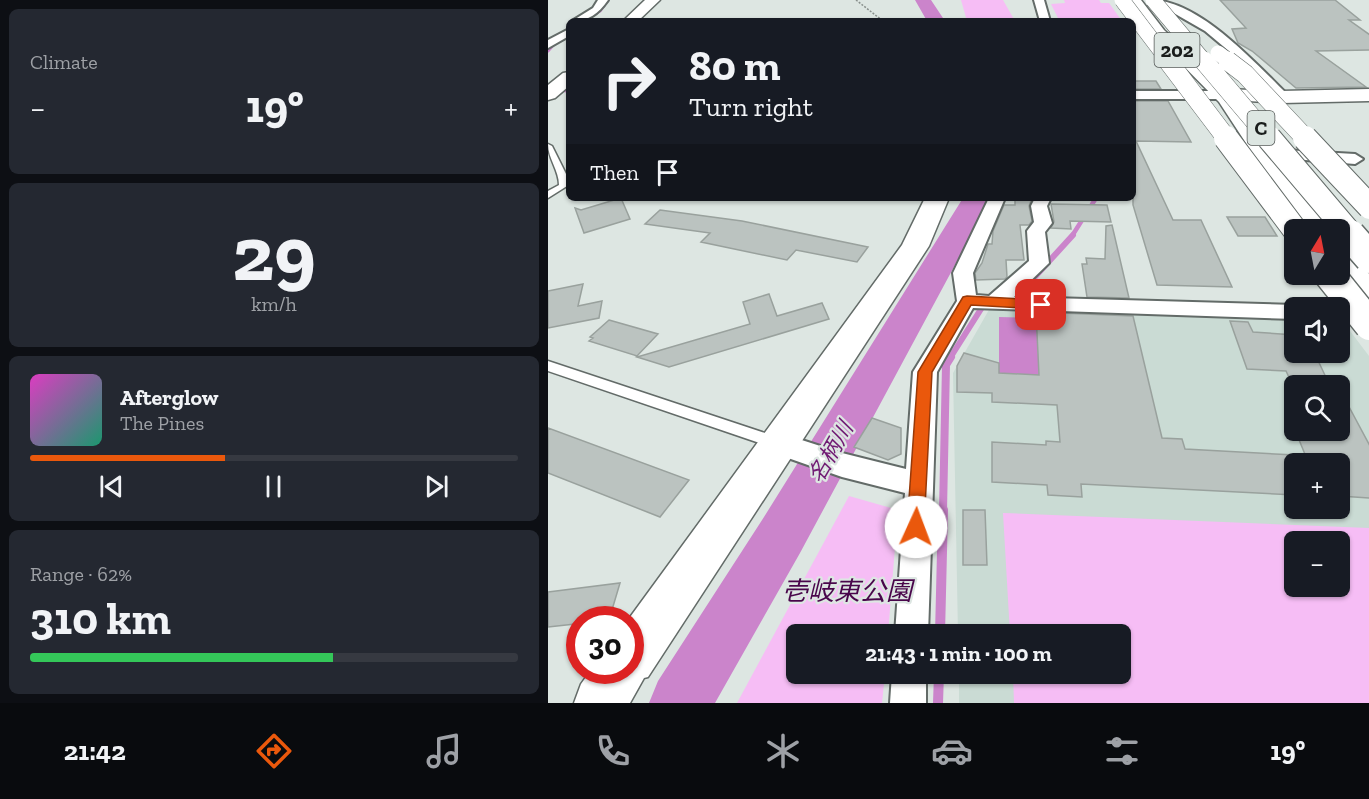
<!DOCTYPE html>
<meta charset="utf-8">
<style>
body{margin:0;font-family:"Zilla Slab","Noto Sans JP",serif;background:#242831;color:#f1f3f6;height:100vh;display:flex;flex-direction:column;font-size:22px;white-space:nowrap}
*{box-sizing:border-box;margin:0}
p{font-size:20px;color:#9ea1a6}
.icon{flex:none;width:33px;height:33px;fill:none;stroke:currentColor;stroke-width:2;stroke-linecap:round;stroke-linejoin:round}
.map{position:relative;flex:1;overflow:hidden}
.details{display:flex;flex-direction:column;gap:9px;padding:9px;background:#0d0f14;width:548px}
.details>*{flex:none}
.guide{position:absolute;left:18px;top:18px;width:570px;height:183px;border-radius:9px;box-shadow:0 2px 4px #0004;background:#171b24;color:#f1f3f6;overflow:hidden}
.needle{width:39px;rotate:10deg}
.tools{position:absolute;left:736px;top:219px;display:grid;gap:12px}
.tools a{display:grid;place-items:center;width:66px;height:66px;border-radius:9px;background:#171b24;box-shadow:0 2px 4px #0004;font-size:30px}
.speed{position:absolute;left:18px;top:606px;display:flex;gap:12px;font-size:30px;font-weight:700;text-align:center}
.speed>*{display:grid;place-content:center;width:78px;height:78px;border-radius:50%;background:#171b24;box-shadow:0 2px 4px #0004;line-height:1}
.speed .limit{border:9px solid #d22;background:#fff;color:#111}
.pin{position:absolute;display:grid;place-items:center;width:51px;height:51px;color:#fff;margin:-26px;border-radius:12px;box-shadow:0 3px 9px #0006}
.me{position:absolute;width:66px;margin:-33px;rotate:2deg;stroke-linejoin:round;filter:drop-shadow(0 0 4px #0008)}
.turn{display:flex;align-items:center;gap:21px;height:126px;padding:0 24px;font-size:27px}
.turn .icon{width:78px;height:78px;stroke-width:2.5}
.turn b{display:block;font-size:42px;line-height:51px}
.then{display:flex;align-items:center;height:57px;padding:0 24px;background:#0003;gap:12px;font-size:22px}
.big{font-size:45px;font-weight:700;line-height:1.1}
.details .card{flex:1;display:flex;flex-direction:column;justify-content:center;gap:9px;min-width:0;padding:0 21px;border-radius:9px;background:#242831}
.details .dial{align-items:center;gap:0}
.dial b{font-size:78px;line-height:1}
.song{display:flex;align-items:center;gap:18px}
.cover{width:72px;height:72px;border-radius:9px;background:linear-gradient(135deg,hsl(310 70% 55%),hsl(160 70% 35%))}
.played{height:6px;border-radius:3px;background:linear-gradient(90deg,#ea580c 40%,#363941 40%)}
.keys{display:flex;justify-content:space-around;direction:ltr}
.heat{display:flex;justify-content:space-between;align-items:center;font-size:33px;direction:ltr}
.charge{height:9px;border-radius:4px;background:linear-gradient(90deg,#34c759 62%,#363941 0)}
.trip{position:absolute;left:238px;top:624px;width:345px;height:60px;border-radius:9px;background:#171b24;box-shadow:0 2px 4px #0004;font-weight:700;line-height:60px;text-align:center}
.tab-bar{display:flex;height:96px;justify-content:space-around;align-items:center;background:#090b0e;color:#9ea1a6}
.tab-bar .icon{width:42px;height:42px}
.tab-bar .active{color:#ea580c}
.tab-bar b{font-size:27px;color:#f1f3f6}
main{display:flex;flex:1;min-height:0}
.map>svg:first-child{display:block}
.built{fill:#cadbd4;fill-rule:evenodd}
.green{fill:#f6bdf5;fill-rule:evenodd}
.water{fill:#cb84cb}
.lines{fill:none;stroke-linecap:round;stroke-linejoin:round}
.stream-far5{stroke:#cb84cb;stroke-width:3}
.stream-far4{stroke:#cb84cb;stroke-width:4}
.stream-far3{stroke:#cb84cb;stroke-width:4.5}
.stream-far2{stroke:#cb84cb;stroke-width:6}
.stream-far1{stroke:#cb84cb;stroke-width:8}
.stream{stroke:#cb84cb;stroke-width:10}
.river{fill:#cb84cb;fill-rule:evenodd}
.building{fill:#bbc3c0;stroke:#99a19d;stroke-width:1.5}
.lane-casing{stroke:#636b68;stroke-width:3}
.street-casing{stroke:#636b68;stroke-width:4}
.secondary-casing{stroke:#636b68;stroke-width:3}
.highway-casing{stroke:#636b68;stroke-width:3}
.path{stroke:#888f8c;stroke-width:1.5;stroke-dasharray:2 1.5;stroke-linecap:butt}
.lane{fill:#fff;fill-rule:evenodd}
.street{fill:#fff;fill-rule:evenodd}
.secondary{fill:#fff;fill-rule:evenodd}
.highway{fill:#fff;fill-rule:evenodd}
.highway-bridge-far3-casing{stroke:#636b68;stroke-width:16;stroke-linecap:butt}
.highway-bridge-far2-casing{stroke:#636b68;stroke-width:20;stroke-linecap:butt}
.highway-bridge-far1-casing{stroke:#636b68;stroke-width:26;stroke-linecap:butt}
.highway-bridge-casing{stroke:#636b68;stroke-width:33;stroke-linecap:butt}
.highway-bridge-far3{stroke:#fff;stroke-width:15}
.highway-bridge-far2{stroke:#fff;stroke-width:19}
.highway-bridge-far1{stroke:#fff;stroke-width:24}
.highway-bridge{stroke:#fff;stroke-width:30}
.route{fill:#ea580c;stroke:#983908;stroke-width:1.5}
.labels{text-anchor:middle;stroke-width:4.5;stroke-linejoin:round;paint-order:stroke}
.shield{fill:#dde6e2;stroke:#545957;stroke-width:1.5}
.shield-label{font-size:20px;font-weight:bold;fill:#1a1d1c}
.water-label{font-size:22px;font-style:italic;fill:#711c74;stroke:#dde6e2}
.near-park-label{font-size:26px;font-style:italic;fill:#49064b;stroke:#dde6e2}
</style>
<main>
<section class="details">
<div class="card"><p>Climate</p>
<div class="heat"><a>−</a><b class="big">19°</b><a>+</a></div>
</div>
<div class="card dial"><b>29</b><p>km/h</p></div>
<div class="card">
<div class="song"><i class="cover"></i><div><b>Afterglow</b><p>The Pines</p></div></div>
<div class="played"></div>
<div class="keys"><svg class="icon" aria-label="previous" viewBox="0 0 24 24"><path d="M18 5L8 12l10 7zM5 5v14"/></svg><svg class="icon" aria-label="pause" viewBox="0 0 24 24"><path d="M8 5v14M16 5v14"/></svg><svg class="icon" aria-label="next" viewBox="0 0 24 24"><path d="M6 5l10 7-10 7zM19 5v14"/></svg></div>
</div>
<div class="card"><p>Range · 62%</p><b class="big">310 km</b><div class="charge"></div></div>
</section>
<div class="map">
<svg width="822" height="703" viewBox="0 0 822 703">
<rect width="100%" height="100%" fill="#dde6e2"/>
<path class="built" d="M442,308L747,317V352H792L793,319L821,356V703H411V674H573V634H410L405,373ZM747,386H792V430H747ZM747,464H792V508H747ZM747,542H792V586H747Z"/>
<path class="green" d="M413,0H455L467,21H419Z
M516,0H551L553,3H561L574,21L511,20L503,4L517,3Z
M301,496L350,510L340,634H249V674H337L334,703H189Z
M455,513L821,528V703H466L465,674H573V634H462ZM747,542H792V586H747Z"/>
<path class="water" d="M451,317L488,318L491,375L451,373Z"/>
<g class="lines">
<path class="stream-far5" d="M35,21L52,11L60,0
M0,51L8,42L21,35"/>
<path class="stream-far4" d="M0,87L21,91"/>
<path class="stream-far3" d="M524,236L548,198"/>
<path class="stream-far2" d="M473,292L525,235
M402,358L433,309"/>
<path class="stream-far1" d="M395,511L398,365L403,357"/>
<path class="stream" d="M392,634L395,510
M390,703L391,674"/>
<path class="river" d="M367,0H383L397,21H379Z
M415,198H443L252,553L167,703H101L110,681L216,517Z"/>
</g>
<path class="building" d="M672,0H787L812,20H801L822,35V50L768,51L818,87L748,88L704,51L690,43L684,29L698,28Z
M585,81H608L613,89H585Z
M585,101H620L643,142L588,141L625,220H653L684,287L609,285L585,205Z
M73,198L82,219L36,233L27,208L33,210Z
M467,198H484L481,206L484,221L481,225H472L476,260H458L459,277L457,279L428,280L427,273L434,263L440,244H444L445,231L456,205H467Z
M503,204L559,205L563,222L522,221L523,229L503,228L506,222Z
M112,210L194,221L320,247L309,262L248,250L239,260L153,242L162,233L97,224Z
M679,217H717L729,236H690Z
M564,225L581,298L539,297L534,264H539L538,258L557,259L558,226Z
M35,284L30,306L54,301L51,318L0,328V291Z
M221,294L229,316L274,303L281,319L121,367L89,357L202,324L195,302Z
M488,312L585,316L614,438L634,439L637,449L747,455V495L533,484L534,497L500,495L499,485L444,482V442L498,445V441L512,442L509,405L444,402V393L409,392V366L416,353L451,363V373L491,375Z
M61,320L110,334L89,356L41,341L45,338L42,337Z
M682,321L700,322L705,332L747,335V352H766L782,386H745L738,371L699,369Z
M792,390L822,446V498L792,496V464H761L747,430H792Z
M324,418L353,428V454L340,460L306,447Z
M0,428L141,480L112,517L0,473Z
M415,510H437L439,565H415Z
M72,583L61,620H29L27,624L0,627V592Z"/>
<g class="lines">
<defs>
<path id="lane" d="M0,144L4,146L19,176V186L0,198V191L11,185C11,170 0,159 0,144Z
M0,361L229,437L234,439L236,443L234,447L229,449L0,371Z"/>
<path id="street" d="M50,0H60C50,14 41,21 24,21L45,8Z
M486,0H496L502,21H492Z
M603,0C651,0 707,63 739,94L740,97L739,100H729L688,57L657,31Z
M21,29V36L0,48V40Z
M585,91H676L682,95L676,99H585Z
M737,150L807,154L815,159L807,164L732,158L729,155L732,152Z
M441,198H457L425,273L428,295L441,296L481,261L479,231L486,222L483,206L487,198H503L499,206L504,223L497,232L501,263L466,297L747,305L755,308H747V319L425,308L389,372L380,634H347L357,493L294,477L223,452L219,444L223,436L232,433L294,453L358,469L365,372L409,301L405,273Z
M344,674H378V703H342Z"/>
<path id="secondary" d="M97,0H112L90,21H75Z
M21,72V86L7,98L0,100V85L15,73Z
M676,89L734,91L822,89V101L734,103L669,99L667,95L669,91Z
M377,198H401L381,246L100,677L96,678L82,703H26L33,684L43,670H82V620H80L354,245Z"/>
<path id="highway" d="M579,0H593L616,30L697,106L700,110L698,113L781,230H755L671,102L606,36Z
M792,248L802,251L822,275V305L811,302L791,274Z"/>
</defs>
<use href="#lane" class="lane-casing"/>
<use href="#street" class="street-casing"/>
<use href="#secondary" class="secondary-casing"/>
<use href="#highway" class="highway-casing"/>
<path class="path" d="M308,0L335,21"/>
<use href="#lane" class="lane"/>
<use href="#street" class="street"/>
<use href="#secondary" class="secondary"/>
<use href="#highway" class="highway"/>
<defs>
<path id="highway-bridge-far3" d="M574,0L621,62
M605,0L657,62
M670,53L682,62"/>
<path id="highway-bridge-far2" d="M620,61L679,139
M656,61L722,139
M680,61L697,74L758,139"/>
<path id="highway-bridge-far1" d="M678,138L747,230
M721,138L804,236
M757,138L822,207"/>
<path id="highway-bridge" d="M802,235L822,258
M781,274L822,325"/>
</defs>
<use href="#highway-bridge-far3" class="highway-bridge-far3-casing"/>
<use href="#highway-bridge-far2" class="highway-bridge-far2-casing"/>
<use href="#highway-bridge-far1" class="highway-bridge-far1-casing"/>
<use href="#highway-bridge" class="highway-bridge-casing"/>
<use href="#highway-bridge-far3" class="highway-bridge-far3"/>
<use href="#highway-bridge-far2" class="highway-bridge-far2"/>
<use href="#highway-bridge-far1" class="highway-bridge-far1"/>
<use href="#highway-bridge" class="highway-bridge"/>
</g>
<path class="route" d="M419,296L493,300L499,305L493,309L423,305L384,372L376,527L374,533L368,535L361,533L359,527L370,372L415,297Z"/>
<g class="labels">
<g class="shield">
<rect x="606.5" y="33" width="45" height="34" rx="4.5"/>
<rect x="699.5" y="111" width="27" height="34" rx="4.5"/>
</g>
<g class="shield-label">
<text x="629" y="57">202</text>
<text x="713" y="135">C</text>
</g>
<g class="water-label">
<text transform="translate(282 452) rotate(-60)" y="8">名柄川</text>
</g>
<g class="near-park-label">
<text x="299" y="600">壱岐東公園</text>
</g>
</g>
</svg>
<div class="tools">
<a><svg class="needle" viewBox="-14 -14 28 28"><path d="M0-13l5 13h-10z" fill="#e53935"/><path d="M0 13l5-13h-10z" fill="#9ea1a6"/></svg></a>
<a><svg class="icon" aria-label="sound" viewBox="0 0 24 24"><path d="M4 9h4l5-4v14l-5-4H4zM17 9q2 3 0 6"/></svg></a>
<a><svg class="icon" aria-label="search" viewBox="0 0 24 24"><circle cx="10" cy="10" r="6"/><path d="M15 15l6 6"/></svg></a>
<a>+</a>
<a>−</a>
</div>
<div class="speed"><div class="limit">30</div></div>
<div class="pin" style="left:493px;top:305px;background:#d93025"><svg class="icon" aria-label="arrive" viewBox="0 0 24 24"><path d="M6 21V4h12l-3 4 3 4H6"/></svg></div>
<svg class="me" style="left:368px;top:527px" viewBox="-20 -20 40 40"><circle r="19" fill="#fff"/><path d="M0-13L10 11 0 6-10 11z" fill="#ea580c"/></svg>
<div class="trip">21:43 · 1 min · 100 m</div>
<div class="guide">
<div class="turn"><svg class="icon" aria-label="right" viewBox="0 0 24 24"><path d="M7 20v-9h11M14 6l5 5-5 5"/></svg><div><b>80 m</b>Turn right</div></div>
<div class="then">Then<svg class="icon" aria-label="arrive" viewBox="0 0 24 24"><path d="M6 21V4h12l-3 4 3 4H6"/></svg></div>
</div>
</div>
</main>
<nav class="tab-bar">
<b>21:42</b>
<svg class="icon active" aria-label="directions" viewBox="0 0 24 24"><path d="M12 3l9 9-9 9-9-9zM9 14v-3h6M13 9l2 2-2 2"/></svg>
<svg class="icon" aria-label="music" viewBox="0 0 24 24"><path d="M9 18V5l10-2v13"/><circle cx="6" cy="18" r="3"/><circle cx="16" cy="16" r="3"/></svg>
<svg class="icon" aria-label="phone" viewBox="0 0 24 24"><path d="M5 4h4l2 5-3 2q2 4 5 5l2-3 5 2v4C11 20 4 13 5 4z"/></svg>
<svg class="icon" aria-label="climate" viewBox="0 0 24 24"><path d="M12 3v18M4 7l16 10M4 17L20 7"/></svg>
<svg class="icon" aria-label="car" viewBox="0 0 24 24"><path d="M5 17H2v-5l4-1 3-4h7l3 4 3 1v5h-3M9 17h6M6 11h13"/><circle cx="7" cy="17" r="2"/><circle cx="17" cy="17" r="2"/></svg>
<svg class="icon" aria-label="filters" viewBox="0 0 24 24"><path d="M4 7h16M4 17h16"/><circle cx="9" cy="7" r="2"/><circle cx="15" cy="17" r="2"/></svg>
<b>19°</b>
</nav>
